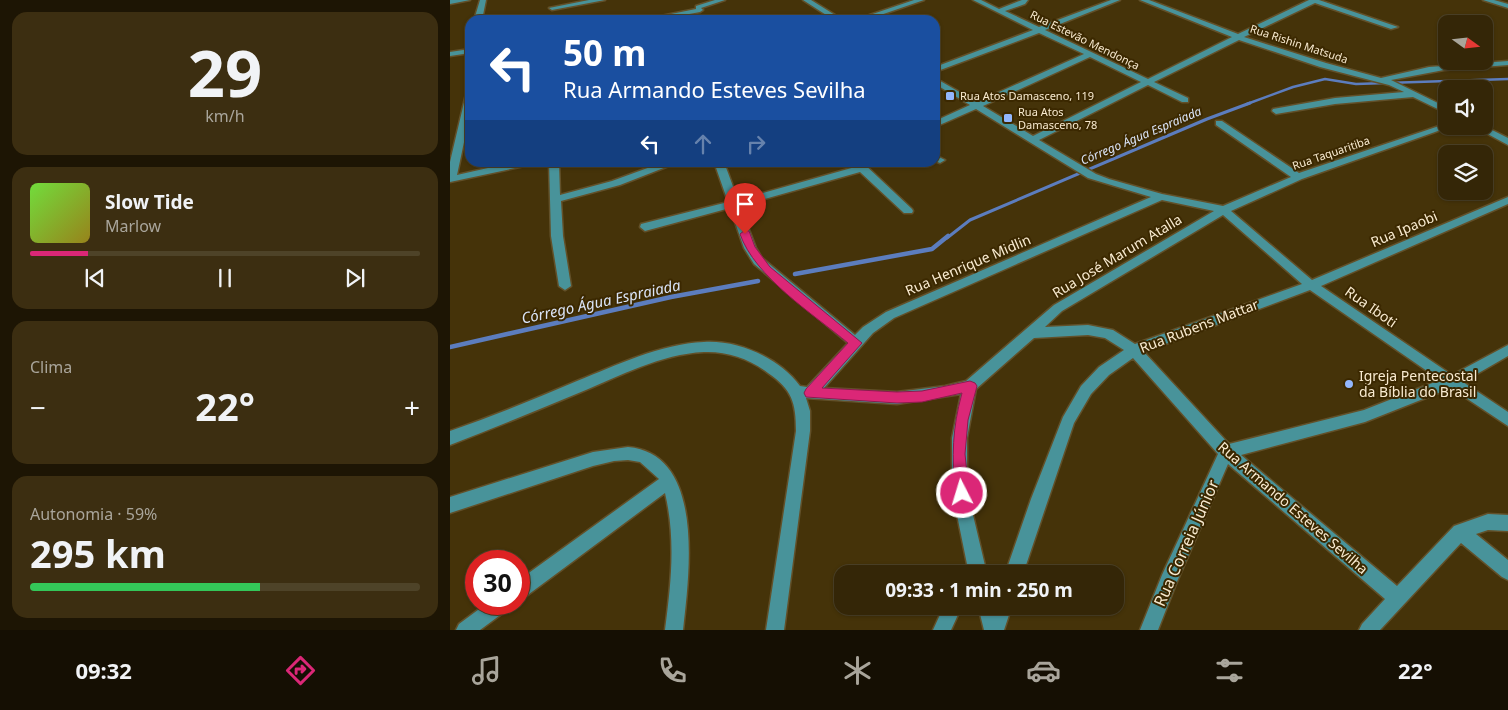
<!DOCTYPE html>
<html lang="pt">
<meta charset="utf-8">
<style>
body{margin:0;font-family:"Noto Sans",sans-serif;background:#3c2e11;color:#f1f3f6;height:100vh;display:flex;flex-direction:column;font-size:19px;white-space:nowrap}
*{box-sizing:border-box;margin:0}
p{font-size:16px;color:#a9a59b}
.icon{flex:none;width:28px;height:28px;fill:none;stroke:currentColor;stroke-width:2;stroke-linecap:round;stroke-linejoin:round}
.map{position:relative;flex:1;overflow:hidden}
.details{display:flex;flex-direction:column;gap:12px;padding:12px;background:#1d1504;width:450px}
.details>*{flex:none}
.guide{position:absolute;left:15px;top:15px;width:475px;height:152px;border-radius:15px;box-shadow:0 1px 4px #0004,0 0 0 1px #4e4328;background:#1a4fa0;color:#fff;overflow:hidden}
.needle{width:32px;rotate:105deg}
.controls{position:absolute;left:988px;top:15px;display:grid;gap:10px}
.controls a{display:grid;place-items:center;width:55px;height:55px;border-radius:10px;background:#342607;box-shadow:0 1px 4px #0004,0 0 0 1px #4e4328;font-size:25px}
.speed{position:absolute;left:15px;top:550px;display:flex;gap:10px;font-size:25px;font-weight:700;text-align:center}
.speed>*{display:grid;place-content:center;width:65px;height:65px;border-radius:50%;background:#342607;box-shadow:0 1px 4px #0004,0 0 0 1px #4e4328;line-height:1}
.speed .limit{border:8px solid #d22;background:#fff;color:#111}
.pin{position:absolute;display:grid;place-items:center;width:42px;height:42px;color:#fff;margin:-51px -21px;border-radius:50% 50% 50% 0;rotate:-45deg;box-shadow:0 0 5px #0007}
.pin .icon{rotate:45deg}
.me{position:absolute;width:55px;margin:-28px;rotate:355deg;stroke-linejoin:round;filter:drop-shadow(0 0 4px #0008)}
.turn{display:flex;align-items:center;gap:18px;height:105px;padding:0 15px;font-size:22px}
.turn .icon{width:65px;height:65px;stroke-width:2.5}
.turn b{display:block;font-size:35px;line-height:42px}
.lanes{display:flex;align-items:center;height:48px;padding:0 15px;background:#0003;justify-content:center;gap:25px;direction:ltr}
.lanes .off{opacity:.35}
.big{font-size:38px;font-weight:700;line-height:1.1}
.details .widget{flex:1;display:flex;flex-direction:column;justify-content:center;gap:8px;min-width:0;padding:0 18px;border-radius:15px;background:#3c2e11}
.details .dial{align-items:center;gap:0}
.dial b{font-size:65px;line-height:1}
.song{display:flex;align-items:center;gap:15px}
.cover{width:60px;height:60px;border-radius:8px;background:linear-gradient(135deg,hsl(100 70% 55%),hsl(50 70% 35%))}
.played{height:5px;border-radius:2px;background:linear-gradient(90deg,#db2777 15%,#4e4328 15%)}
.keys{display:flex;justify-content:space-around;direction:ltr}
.heat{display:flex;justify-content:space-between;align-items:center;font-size:28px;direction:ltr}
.charge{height:8px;border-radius:4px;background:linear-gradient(90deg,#34c759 59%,#4e4328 0)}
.trip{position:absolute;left:384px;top:565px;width:290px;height:50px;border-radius:15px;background:#342607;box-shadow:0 1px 4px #0004,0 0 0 1px #4e4328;font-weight:700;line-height:50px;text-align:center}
.tab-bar{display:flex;height:80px;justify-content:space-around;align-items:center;background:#150f03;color:#a9a59b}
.tab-bar .icon{width:35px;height:35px}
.tab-bar .active{color:#db2777}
.tab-bar b{font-size:22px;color:#f1f3f6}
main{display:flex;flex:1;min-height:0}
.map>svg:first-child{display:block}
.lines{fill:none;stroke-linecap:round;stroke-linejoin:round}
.stream-far2{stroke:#5c7dbe;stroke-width:2.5}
.stream-far1{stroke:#5c7dbe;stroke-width:3}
.stream{stroke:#5c7dbe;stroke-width:4.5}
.minor-casing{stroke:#625029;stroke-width:3}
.minor{fill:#48939a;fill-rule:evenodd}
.route{fill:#db2777;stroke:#8e194d}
.poi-dot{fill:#93b7fd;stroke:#3b2800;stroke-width:2}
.labels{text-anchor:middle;stroke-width:4;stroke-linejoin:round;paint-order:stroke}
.far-street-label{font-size:11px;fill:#f9ebd0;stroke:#3b2800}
.far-poi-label{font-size:11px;fill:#f9ebd0;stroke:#3b2800;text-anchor:start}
.far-water-label{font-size:12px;font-style:italic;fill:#dae4f7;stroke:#3b2800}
.street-label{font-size:14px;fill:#f9ebd0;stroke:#3b2800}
.poi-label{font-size:14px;fill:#f9ebd0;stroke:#3b2800;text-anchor:start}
.water-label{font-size:15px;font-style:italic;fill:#dae4f7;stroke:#3b2800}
.near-street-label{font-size:16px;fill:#f9ebd0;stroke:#3b2800}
</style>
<main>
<section class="details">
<div class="widget dial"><b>29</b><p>km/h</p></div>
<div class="widget">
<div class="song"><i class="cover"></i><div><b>Slow Tide</b><p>Marlow</p></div></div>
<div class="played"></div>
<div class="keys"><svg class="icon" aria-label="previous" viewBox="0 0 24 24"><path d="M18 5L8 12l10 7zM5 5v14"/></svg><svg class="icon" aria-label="pause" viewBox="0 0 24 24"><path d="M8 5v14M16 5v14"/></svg><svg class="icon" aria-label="next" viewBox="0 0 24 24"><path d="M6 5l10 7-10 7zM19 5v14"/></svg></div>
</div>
<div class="widget"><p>Clima</p>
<div class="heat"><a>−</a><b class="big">22°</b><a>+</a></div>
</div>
<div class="widget"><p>Autonomia · 59%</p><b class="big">295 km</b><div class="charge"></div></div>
</section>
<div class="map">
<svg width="1058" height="630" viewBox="0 0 1058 630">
<rect width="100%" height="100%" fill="#453309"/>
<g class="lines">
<path class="stream-far2" d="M797,104L843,87L875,79L906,84L1058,79"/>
<path class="stream-far1" d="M497,238L520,220L757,119L800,103"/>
<path class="stream" d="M345,274L482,249L498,236
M0,347L221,297L308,281"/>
<defs>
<path id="minor" d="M0,0H20L0,4Z
M30,0H36L32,20H24Z
M139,0H155L102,10L99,8Z
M265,0H275L251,8L253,10L250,12L207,20H191L246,9V6Z
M353,0H361L393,20H384Z
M464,0H474L416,20H405Z
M523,0H531L549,9L572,0H578L575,4L555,11L589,27L661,0H670L595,30L698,79L782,37L690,0H699L788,34L859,0H869L948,27L941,29L865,3L794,37L876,63L931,78L979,67L1058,61V65L994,70L941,80L996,107V113L963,97L885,104L826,114L822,111L823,109L885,98L954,92L939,85L870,67L789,40L704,82L738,98V102H732L698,85L589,140L646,174L659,179L712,194L773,206L841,177L766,125V121H772L849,173L995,124L996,126H1002L852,179L781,211L862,280L1058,197V204L871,286L1002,375L1058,345V356L1013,382L1058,412V426L1001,388L915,422L791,455L947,586L1004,526L1038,514L1058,515V531L1038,530L1026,534L1058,560V580L1052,577L1011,543L930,630H909L912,624L935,599L778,464L726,584L708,630H690L712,575L768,454L683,358L659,375L641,394L624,423L573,574H555L581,499L613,417L631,386L649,367L674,350L655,338L638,335L584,338L526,389L517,438V470L523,515L537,574H519L507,515L502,470V438L511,394L447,404L356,398L360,411V431L334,630H316L346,431C346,403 342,389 318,373C300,359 277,351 254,352C211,354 170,376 131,392C88,410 44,428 0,445V431C43,416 85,399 127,381C167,365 210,344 254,342C289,340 329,358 350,386L357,387L398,343L304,264L294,248L280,208L195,231L190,227L191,224L278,202L264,162H274L288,200L405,167L403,162H412L462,209L463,211L462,213H454L410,172L290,206L306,248L312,258L405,335L413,327L436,312L701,197L638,178L526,109L485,127V121L520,105L485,84V78L527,102L634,54L589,33L485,72V67L583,30ZM640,57L691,82L583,136L533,106ZM712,200L764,211L604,305L516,381L495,386L447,392L374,388L423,333L444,318ZM773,215L852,284L685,344L663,330L638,325L595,327L612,311ZM860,290L990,380L914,410L779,444L694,352Z
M1033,0H1044L1058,4V8Z
M485,27H489V31H485Z
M20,49V53L0,56V52Z
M20,91V114L7,175L65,162H85L84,164L0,182V162L16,94Z
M1023,126H1034L1058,138V145Z
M485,155L495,160L490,163L485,161Z
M99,162H109L110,195L162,181L214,162H229L170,185L111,201L113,236L121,286L115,290L109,286L101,236Z
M178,447C256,454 239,576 233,630H215C221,584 226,539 215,493L75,597L69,600V580L209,479L190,462L178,460L164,461L143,466L0,513V497L143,452Z
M36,604H60L57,610L30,630H6L9,624Z
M494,606H512L501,630H483Z
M528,606H562L554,630H534Z"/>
</defs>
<use href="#minor" class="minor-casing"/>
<use href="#minor" class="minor"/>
</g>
<path class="route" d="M295,230L299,231L305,247L320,267L412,343L372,388L447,392L472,391L520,381L525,383L527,386L518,420L515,454L519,493L517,498L512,500L507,498L505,493C502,455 502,430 512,393L472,402L447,403L356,397L354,393L356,389L398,343C363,314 305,277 290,234Z"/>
<g class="poi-dot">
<rect x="495" y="91" width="10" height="10" rx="2.5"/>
<rect x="553" y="113" width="10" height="10" rx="2.5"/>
<circle cx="899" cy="384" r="5"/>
</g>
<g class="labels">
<g class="far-street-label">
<text transform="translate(635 40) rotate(26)" y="4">Rua Estevão Mendonça</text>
<text transform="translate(849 44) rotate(18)" y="4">Rua Rishin Matsuda</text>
<text transform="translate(881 153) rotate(-19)" y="4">Rua Taquaritiba</text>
</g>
<g class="far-poi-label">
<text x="510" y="100">Rua Atos Damasceno, 119</text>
<text x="568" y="116">Rua Atos<tspan x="568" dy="13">Damasceno, 78</tspan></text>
</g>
<g class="far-water-label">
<text transform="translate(691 136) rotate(-23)" y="4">Córrego Água Espraiada</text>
</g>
<g class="street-label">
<text transform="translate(954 229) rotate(-23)" y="5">Rua Ipaobi</text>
<text transform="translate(667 256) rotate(-31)" y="5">Rua José Marum Atalla</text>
<text transform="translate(518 265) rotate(-23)" y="5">Rua Henrique Midlin</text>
<text transform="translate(921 307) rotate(35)" y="5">Rua Iboti</text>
<text transform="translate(749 326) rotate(-21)" y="5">Rua Rubens Mattar</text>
<text transform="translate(843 508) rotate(41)" y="5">Rua Armando Esteves Sevilha</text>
</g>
<g class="poi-label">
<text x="909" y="381">Igreja Pentecostal<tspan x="909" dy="16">da Bíblia do Brasil</tspan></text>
</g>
<g class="water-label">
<text transform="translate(151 302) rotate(-12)" y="5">Córrego Água Espraiada</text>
</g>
<g class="near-street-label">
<text transform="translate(736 543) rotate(-66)" y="6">Rua Correia Júnior</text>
</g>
</g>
</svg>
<div class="controls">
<a><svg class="needle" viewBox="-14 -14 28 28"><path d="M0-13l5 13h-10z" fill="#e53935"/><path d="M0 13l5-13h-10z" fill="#a9a59b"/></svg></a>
<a><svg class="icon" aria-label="sound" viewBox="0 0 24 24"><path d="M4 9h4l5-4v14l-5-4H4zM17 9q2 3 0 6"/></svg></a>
<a><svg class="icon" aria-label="layers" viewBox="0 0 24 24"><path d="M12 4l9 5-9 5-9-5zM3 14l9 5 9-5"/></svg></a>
</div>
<div class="speed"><div class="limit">30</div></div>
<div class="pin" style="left:295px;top:234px;background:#d93025"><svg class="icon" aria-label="arrive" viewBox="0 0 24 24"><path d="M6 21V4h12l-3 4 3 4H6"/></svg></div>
<svg class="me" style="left:512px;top:493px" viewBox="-20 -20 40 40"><circle r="17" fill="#db2777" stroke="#fff" stroke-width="3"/><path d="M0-11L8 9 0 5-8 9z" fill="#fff"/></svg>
<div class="trip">09:33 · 1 min · 250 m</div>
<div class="guide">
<div class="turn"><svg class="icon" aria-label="left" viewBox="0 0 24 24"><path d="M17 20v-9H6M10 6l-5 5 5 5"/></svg><div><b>50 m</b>Rua Armando Esteves Sevilha</div></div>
<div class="lanes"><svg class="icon" aria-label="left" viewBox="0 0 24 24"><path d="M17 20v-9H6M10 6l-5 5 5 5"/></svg><svg class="icon off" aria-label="ahead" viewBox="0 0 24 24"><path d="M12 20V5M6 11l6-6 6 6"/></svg><svg class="icon off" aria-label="right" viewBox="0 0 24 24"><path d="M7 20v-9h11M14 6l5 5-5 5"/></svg></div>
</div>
</div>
</main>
<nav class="tab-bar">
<b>09:32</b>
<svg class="icon active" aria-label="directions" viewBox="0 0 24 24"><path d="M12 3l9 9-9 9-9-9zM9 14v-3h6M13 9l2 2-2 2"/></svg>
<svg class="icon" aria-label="music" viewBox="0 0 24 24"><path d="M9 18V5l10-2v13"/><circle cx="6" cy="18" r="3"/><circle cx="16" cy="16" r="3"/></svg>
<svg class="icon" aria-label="phone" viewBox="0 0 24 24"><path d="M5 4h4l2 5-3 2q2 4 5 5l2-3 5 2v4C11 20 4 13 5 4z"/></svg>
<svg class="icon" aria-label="climate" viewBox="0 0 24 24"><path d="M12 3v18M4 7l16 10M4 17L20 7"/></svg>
<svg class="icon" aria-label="car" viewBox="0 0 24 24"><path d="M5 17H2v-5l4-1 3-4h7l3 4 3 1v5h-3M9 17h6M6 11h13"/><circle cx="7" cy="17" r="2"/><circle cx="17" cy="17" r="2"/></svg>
<svg class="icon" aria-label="filters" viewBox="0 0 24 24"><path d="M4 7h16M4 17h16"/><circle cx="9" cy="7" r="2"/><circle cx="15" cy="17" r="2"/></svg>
<b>22°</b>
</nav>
